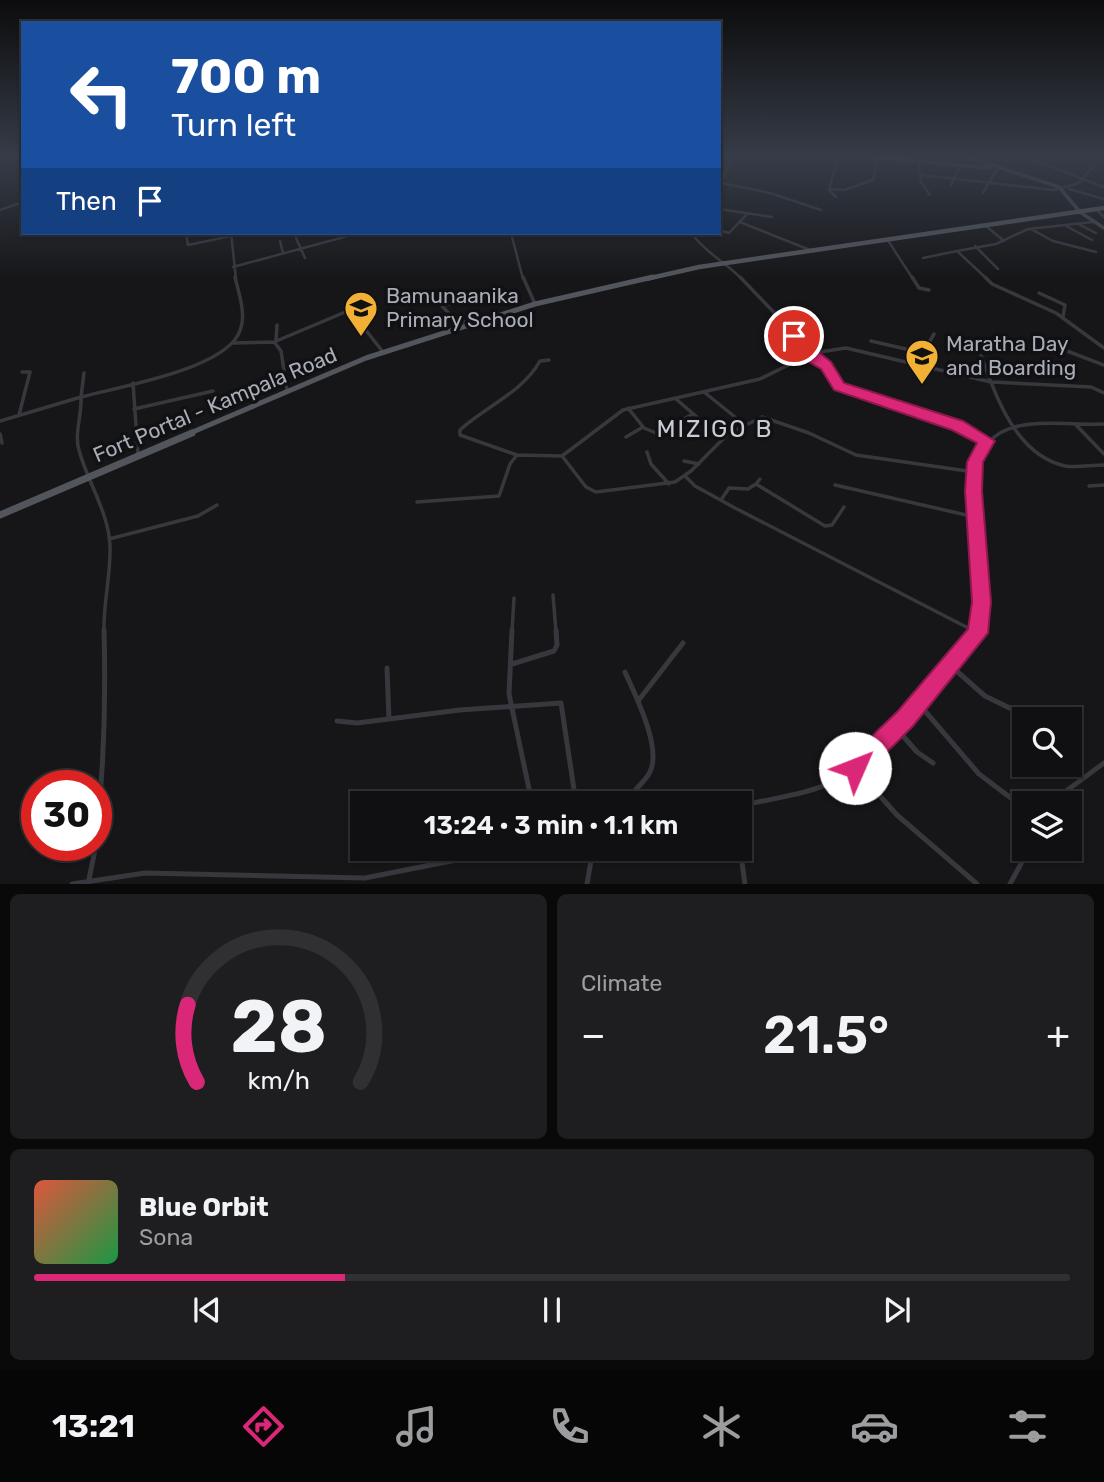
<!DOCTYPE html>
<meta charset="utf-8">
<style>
body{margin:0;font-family:Rubik,sans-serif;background:#1e1e20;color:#f1f3f6;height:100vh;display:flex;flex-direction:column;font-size:26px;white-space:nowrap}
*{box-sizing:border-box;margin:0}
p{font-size:23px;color:#9c9d9f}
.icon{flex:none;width:38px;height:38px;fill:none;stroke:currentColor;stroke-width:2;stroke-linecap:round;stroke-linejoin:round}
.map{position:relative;height:884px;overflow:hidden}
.sheet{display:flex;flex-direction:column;gap:10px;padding:10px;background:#09090a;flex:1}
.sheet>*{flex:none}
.top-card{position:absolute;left:21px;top:21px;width:700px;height:214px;border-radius:0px;box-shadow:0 2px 5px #0004,0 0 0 2px #303032;background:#1a4fa0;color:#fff;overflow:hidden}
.buttons{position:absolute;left:1012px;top:707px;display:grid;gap:14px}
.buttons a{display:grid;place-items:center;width:70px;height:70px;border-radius:0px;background:#101012;box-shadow:0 2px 5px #0004,0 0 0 2px #303032;font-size:35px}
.speed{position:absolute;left:21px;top:770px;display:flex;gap:14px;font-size:35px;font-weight:700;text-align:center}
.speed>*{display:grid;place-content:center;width:91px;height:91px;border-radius:50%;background:#101012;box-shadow:0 2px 5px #0004,0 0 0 2px #303032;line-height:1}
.speed .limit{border:10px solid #d22;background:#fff;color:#111}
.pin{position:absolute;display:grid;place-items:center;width:60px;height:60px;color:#fff;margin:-30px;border:4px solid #fff;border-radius:50%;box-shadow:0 2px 7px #0007}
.me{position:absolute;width:77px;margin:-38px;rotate:46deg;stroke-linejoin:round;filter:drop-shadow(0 0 5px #0008)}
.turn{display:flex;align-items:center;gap:24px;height:147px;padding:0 35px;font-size:32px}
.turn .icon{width:91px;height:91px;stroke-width:2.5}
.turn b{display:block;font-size:49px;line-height:60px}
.then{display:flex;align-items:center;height:66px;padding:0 35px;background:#0003;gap:14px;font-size:26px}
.big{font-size:52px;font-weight:600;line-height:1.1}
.sheet .tile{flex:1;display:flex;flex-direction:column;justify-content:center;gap:10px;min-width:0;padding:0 24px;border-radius:10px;background:#1e1e20}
.sheet .dial{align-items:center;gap:0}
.dial svg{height:182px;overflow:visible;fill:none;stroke:#303032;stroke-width:7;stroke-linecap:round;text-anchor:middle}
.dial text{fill:#f1f3f6;stroke:none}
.song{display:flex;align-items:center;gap:21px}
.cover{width:84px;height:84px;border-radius:10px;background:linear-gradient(135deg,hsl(10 70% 55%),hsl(140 70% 35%))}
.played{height:7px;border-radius:4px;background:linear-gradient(90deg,#db2777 30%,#303032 30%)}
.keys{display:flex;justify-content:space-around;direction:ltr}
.heat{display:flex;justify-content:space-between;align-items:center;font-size:38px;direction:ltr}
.sheet .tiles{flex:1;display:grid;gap:10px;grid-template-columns:1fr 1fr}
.tile:last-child{grid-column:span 2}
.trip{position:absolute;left:350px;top:791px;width:402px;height:70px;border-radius:0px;background:#101012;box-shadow:0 2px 5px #0004,0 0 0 2px #303032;font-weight:600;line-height:70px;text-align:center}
.menu{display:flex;height:112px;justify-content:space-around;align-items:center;background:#060607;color:#9c9d9f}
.menu .icon{width:49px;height:49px}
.menu .current{color:#db2777}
.menu b{font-size:32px;color:#f1f3f6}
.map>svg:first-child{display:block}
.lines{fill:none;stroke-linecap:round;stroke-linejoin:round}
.street-far2{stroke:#37383d;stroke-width:2.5}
.street-far1{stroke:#37383d;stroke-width:3.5}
.street{stroke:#37383d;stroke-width:5}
.secondary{stroke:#45474d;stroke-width:3.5}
.primary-far2{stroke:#53555c;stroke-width:4.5}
.primary-far1{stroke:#53555c;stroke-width:5}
.primary{stroke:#53555c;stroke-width:7}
.route{fill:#db2777;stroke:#8e194d;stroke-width:2}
.labels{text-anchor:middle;stroke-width:7;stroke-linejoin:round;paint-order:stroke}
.poi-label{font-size:21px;fill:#a8adb8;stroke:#111113;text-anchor:start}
.street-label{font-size:21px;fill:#a8adb8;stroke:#111113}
.quarter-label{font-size:24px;letter-spacing:2px;fill:#c9ccd4;stroke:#111113}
</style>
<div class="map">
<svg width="1104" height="884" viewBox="0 0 1104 884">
<rect width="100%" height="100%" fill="#161618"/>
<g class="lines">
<path class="street-far2" d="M1023,156L1104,187
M918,161L921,182L930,195
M922,175L1054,190L1079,183L1094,165
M722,183L770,193L821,210
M951,185L961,165
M719,187L733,156
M829,189L844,190L873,180L878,158
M1069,189L1104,199
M983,193L997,169
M836,197L829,190L838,156
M719,209L772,217
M1096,209L1104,217
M0,210L23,202
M740,222L810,250
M1080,225L1096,233
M986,226L1004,241
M1066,226L1092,240
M1031,229L1053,241L1096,252
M719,230L729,233L748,213
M186,233L188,245L231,236
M231,233L236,279
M511,233L523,279
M631,233L659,236L671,233
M691,233C708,255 723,260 742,279
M296,238L305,258
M887,239L913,279
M280,241L283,253
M975,246L998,269
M923,258L957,251
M233,267L359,233
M987,279L957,251L996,244L1028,229L1093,222"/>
<path class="street-far1" d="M523,277L535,304
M740,277L813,353L846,348L991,382C1004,416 1025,457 1065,466C1078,468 1091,465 1104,465
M912,277L919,288L929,290
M985,277L992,284L1056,313L1104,348
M1039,293L1065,305L1063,317
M467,299L442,306L455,320L470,323
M276,341L277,325
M871,341L923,353
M233,343L274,342L350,310L383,352
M275,343L281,351L287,390
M1046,343L1104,365
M809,354L826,365L839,387L958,426L987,441
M981,356L991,382L1091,387L1104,393
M549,360L540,361C522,393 486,406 460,430V435L517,455L562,456L623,410L760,379L813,353
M920,367L923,353L934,334
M133,383L138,454
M704,392L745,425
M676,399L698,418L730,433
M628,408L644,428L656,433L693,414
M134,409L213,391
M19,415L30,372H22
M0,421L81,397L84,373
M1076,425L1104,454
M0,434L2,443
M626,437L643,427
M647,452L651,464L669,484
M562,456L586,487L596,492L675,482L691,471L728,434L762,417L809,433L856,455L974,472
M684,461L699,464
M685,476L695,486L735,508L976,632
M760,479L756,484L825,526L832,525L844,507
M835,485L975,517
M1089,486L1104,485
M721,500L729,488L748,489L756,484
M417,502L499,496L510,464L517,455
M109,539L198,516L217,505
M553,595L556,632
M104,632C103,604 111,575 110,546C109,513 87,481 79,450C74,434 82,415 81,397C119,387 219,370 238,335C248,317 239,295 235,277
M512,632L514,598
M976,632L981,619L982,601L973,479C984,407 1049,426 1104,424"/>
<path class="street" d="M512,630L509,694L532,803
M973,630L978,633
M512,664L554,651L557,645L556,630
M952,667L985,696L1032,719
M387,668L389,719
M625,672C635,695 662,747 650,772C644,784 632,789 629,803
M638,701L683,643
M919,704L979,774L1024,808
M337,721L357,723L460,710L561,703L576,803
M896,728L917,752L933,763
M855,768L897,815L977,884
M1050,803L1104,763
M740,806C772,798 809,795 838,779C878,757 958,672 977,630
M96,840C104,770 106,701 104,630
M740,848L745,884
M89,879L96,845
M72,884L145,873L365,878L512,849
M587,884L593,849
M1010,884L1029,849"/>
<path class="secondary" d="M861,156L990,168
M964,156L1059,187L1080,212L1104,228"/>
<path class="primary-far2" d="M646,279L699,267L1104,208"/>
<path class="primary-far1" d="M188,434L366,358L535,304L653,277"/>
<path class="primary" d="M0,515L192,433"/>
</g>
<linearGradient id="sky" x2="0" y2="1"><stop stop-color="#0c0c0d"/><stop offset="0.56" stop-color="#363c48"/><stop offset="1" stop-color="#363c48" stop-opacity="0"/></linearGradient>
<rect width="1104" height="280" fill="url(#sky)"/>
<path class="route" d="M794,332L831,362L844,383L963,421L995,441L983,462L982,491L991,602L988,633L913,726L863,776L855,779L847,776L844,768L847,760L898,711L968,629L972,602L965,491L967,462L977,443L952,430L834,390L821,369L807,361L790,340V333Z"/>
<defs>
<symbol id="school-pin" viewBox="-11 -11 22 30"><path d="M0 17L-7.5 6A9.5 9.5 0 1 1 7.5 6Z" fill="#f2b134" stroke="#111113"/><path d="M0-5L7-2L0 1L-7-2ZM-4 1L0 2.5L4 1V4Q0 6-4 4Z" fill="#111"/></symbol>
</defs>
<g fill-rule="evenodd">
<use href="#school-pin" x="342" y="289" width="38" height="52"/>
<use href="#school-pin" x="903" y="337" width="38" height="52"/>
</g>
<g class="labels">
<g class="poi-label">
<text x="386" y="303">Bamunaanika<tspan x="386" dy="24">Primary School</tspan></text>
<text x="946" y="351">Maratha Day<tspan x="946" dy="24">and Boarding</tspan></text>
</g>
<g class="street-label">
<text transform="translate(215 405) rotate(-23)" y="7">Fort Portal - Kampala Road</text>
</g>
<g class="quarter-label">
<text x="715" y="437">MIZIGO B</text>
</g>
</g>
</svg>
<div class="buttons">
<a><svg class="icon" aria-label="search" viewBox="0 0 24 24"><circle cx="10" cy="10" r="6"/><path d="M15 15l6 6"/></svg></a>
<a><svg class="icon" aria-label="layers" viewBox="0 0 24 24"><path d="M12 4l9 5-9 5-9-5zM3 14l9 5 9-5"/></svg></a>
</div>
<div class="speed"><div class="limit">30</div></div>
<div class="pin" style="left:794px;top:336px;background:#d93025"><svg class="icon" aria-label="arrive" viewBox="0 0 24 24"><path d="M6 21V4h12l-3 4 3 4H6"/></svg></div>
<svg class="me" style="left:855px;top:768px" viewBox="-20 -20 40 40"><circle r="19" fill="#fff"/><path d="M0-13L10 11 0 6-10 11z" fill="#db2777"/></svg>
<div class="trip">13:24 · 3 min · 1.1 km</div>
<div class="top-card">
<div class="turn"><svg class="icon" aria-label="left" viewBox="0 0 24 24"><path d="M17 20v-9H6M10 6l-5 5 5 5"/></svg><div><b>700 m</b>Turn left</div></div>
<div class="then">Then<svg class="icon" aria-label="arrive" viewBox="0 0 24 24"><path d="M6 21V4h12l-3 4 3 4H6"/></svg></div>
</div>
</div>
<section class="sheet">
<div class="tiles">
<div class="tile dial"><svg viewBox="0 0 100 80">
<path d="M14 69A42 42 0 1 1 86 69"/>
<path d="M14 69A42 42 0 0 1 10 35" stroke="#db2777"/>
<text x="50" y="56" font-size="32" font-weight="700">28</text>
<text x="50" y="72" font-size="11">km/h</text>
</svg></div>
<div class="tile"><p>Climate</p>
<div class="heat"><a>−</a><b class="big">21.5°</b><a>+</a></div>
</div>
<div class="tile">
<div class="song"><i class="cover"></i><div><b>Blue Orbit</b><p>Sona</p></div></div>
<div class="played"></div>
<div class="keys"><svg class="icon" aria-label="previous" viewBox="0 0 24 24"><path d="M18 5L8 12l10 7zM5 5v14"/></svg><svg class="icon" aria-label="pause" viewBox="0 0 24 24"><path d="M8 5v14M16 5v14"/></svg><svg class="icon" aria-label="next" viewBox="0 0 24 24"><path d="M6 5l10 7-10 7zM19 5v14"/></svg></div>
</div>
</div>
</section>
<nav class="menu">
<b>13:21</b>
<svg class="icon current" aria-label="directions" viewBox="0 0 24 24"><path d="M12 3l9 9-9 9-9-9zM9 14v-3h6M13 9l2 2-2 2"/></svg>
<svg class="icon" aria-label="music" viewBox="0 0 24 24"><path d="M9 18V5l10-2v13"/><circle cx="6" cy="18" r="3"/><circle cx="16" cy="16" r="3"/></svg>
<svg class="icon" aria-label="phone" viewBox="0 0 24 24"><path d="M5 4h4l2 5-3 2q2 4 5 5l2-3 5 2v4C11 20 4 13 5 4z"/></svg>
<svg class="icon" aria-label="climate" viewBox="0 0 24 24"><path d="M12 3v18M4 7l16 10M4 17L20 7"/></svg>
<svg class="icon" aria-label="car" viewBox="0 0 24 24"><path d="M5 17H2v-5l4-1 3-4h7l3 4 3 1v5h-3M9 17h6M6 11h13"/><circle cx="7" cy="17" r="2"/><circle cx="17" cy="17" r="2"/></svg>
<svg class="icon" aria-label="filters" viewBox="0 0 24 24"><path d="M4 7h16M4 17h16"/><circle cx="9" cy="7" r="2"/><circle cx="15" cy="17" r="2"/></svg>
</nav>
